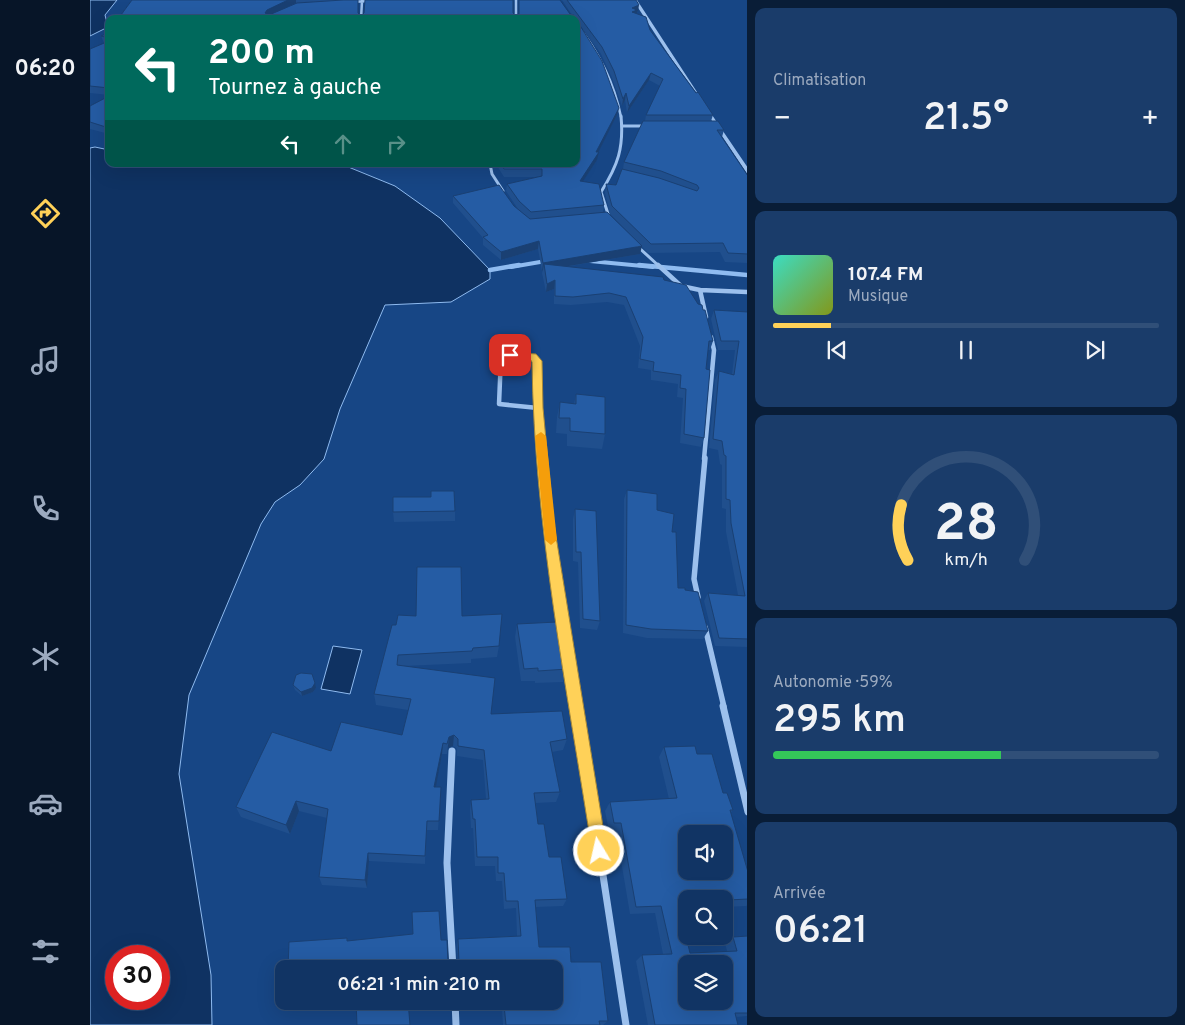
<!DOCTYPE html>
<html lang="fr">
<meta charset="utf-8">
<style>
body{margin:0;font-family:Overpass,sans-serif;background:#1a3c6a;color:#f1f3f6;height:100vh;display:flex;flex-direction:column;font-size:19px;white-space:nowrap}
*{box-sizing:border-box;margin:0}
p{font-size:16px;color:#9caabf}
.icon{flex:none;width:28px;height:28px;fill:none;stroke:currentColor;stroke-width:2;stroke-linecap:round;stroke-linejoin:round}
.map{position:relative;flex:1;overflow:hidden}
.sheet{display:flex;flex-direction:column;gap:8px;padding:8px;background:#091d37;width:438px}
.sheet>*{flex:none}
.hud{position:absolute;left:15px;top:15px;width:475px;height:152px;border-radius:10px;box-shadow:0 5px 20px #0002,0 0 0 1px #304f78;background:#00695c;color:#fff;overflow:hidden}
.buttons{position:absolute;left:588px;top:825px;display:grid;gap:10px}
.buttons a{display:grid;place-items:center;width:55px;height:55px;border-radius:10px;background:#113464;box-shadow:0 5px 20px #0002,0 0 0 1px #304f78;font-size:25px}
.speed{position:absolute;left:15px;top:945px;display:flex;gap:10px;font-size:25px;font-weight:700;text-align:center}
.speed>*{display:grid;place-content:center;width:65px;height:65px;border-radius:50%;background:#113464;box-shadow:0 5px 20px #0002,0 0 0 1px #304f78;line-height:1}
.speed .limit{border:8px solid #d22;background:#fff;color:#111}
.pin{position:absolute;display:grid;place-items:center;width:42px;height:42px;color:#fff;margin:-21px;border-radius:10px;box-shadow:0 2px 8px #0006}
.me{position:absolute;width:55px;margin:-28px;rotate:351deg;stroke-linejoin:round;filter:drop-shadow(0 0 4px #0008)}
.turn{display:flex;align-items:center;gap:18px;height:105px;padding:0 20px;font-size:22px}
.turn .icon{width:65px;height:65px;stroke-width:2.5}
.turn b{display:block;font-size:35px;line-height:42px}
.lanes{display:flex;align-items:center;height:48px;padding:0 20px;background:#0003;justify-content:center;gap:25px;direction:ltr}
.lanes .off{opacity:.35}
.big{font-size:38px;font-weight:600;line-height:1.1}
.sheet .card{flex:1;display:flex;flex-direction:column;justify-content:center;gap:8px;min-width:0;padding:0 18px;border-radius:10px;background:#1a3c6a}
.sheet .dial{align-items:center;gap:0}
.dial svg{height:130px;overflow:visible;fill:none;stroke:#304f78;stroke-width:7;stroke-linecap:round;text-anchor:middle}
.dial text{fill:#f1f3f6;stroke:none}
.song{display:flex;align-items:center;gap:15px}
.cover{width:60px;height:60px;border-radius:8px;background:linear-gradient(135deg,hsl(170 70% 55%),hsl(70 70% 35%))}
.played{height:5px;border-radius:2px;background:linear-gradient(90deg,#ffd158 15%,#304f78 15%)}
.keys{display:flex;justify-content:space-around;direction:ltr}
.heat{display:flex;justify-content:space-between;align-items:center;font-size:28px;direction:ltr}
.charge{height:8px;border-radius:4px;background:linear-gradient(90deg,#34c759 59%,#304f78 0)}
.trip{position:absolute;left:185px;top:960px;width:288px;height:50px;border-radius:10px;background:#113464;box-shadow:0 5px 20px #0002,0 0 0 1px #304f78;font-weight:600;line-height:50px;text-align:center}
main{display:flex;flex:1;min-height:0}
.tab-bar{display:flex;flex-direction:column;width:90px;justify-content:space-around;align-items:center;background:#071528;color:#9caabf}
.tab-bar .icon{width:35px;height:35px}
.tab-bar .on{color:#ffd158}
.tab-bar b{font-size:22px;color:#f1f3f6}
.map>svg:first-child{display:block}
.water{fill:#0f3262;stroke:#8fbbf0;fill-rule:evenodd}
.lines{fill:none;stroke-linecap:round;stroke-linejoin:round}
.stream-far1{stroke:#8fbbf0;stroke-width:4}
.stream{stroke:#8fbbf0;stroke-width:4.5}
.minor-far4{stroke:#9cc0ed;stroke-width:2.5}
.minor-far3{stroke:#9cc0ed;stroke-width:3}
.minor-far2{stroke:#9cc0ed;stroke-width:4.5}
.minor-far1{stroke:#9cc0ed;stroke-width:5.5}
.minor{stroke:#9cc0ed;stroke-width:7}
.tertiary{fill:#9cc0ed;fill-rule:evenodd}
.wall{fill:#204f8d}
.shaded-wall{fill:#1a4073}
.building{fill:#255ca4;stroke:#1a4073;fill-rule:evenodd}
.route{fill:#ffd158;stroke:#a68839}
.slow{fill:#f59e0b}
</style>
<main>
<nav class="tab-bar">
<b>06:20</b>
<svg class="icon on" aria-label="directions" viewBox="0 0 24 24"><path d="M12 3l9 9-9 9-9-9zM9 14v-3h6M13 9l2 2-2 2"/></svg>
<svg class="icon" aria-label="music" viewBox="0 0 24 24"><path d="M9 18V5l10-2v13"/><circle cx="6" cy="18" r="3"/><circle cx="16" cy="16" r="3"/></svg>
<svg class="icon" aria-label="phone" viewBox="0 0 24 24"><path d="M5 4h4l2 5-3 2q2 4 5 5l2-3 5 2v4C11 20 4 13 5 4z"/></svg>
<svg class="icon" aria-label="climate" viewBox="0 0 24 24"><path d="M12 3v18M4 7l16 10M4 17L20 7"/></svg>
<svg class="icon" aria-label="car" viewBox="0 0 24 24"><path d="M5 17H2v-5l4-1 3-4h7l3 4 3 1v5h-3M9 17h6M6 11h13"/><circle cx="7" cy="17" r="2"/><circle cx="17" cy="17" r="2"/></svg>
<svg class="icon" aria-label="filters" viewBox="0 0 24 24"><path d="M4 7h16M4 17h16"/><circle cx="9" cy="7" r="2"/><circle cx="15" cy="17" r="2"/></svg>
</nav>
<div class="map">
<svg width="658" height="1025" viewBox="0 0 658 1025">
<rect width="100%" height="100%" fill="#174685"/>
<path class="water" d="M0,0H27L15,15L18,27L0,36Z
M5,147L19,150V164H251L305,186L350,218L400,270V279L361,302L295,305L250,409L234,459L210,485L185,502L171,524L99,695L89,774L121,975L122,1025H0V148ZM26,956H69V999H26Z
M243,646L272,650L260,694L231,689Z"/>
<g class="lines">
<path class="stream-far1" d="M500,261L563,267
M421,267L456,261"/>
<path class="stream" d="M549,265L658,275
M400,270L429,265"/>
<path class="minor-far4" d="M426,0V19
M261,2L280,1
M271,19L272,1
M486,23C508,51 524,81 531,117"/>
<path class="minor-far3" d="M532,126H557
M400,164L402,174L413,191
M519,217L511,192C528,165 534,148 531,116
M546,245L570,267"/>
<path class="minor-far2" d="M568,265L591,286L610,290
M616,317L610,290L658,292
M415,355L446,358L448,408L409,404L411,357Z
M448,408L453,459
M614,459L624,350L621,337"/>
<path class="minor-far1" d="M453,458L459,524L487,707
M608,597L604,579L615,458
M615,627L634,707"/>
<path class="minor" d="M487,706L536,1025
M633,706L658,812
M362,751L357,863L363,969
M365,1001L366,1025"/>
<path class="tertiary" d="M543,0H547L607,92V93L603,92Z
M616,108L618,109L658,168V175L614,109Z"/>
</g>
<path class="wall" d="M42,0H268V13L271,16L423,13L425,15H482L472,0H546L548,11L546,13L560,30L623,115L621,121L634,130L632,137L658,176V263L635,262L630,252L558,253L520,214L515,193L516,184L526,185L533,169L534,162L555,121L556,115L570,86L559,80L537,113L535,100L532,106L522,78L511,54L492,28L527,115L508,152L507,160L493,181L514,205L513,212L550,254L475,267L574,280L608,304L613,310L623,341L620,350H618L616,369L614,438L611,447L590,443L593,398L587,397L588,384L561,380V370L548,368L550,346L534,305L517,302L481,305L464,304V289L456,292L452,273L453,270L452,271L448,249L411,260L393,245V238L363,203V196L424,206L428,209L416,191L417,184L447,177H414L406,164H486V19H28Z
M19,30V95L0,93V49L14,43L11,36L16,34Z
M19,96V134L0,129V106Z
M624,310L658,312V647L625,646L614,601L618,593L648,595L636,532V509L632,508V465L630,464L628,450L619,448L625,380L629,371L642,374L645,350H628L621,319Z
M486,394L515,434L512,449L477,446V434L466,433L467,417L470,402L484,404Z
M537,490L567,510L582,532L588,588L595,590L618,631L613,639L557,638L533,633L534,499Z
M485,509L510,621L507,630L490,628L488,562L483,561V519Z
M365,511V521L304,522L303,512Z
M326,616H372L409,646L407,657L381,659V663L314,666L401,714L477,739L473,750L462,752L470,792L466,802L446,803L448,824L459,857L477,899L473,906L446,907L449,947L481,962L518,1021L513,1025H413L412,1009L382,1011L381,1001H464V969H379V966L368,967L367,945L368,939L427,936L426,908L414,909L412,881H406L405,866H385L383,828H381L380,810L381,800L396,799L393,760L367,756V749L363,746L358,748L357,754H352L345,787H351L348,830H336L335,864L279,861L277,888L232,885L229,877L237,818L209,811L200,834L151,817L146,807L241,751L312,735L318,710L286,705L284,694L306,625Z
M427,624L477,669L473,682L445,683V681H431L425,637Z
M203,685L226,688L223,692L212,696L205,690Z
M574,747L607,754L643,810L640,813L658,872V905L656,906L634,907V899H596V910H590L600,953L637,951L635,943L643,937L658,936V1016L646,1017L648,1025H558L546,961L552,955L573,954L565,913L540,914L526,831H519L515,811L520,802L579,799L569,757Z
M257,938L258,941L351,940L358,962V968L338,969H198Z"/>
<path class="shaded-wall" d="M198,0H206V3L178,16L175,13L177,10Z
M549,5L548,11L547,12L546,17L541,18L542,8Z
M561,73L559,80L537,113L539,106Z
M536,93L535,100L532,106L533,99Z
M529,108L527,115L508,153L509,152L507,160L488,189L490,181L506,152Z
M449,241L448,249L411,260V252Z
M552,246L550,254L455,270L454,264L453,270L452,271L453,263Z
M465,280L464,289L456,292L457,284Z
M225,683L226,688L223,692L212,696L211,692Z
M364,735L363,746L358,748L357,754L359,737Z
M353,743L352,754L344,797V787Z
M206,801L209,811L200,834L196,825Z
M278,853L279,861L277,888L275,880Z"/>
<path class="building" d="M42,0H198L177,10L175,13L179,15L207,3L253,0H268V13L271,16L274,13L275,0H423V13L425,15L429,14V0H470L480,14L484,15L486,19H28Z
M477,0H546L549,5L542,8L547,10L542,12L556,17L560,30L606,93L608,92L623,115H556L573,79L561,73L539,106L536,93L533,99L524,71L512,47Z
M486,19L512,61L529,108L506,152H509L490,181L509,184L514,205L441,212L429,201L417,184L452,176V169H414L411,164H486Z
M19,30V38L11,36L16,34Z
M19,41V88L0,86V49Z
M19,96V128L0,122V106Z
M553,121H628L634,130H627L658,176V254L638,253L633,243L561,244L522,206L516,184L526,185L532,169L569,178L607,191L609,188L607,185L571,171L534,162Z
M409,185L424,206L440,219L517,212L552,246L453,263L449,241L411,252L393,237L398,235L363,196Z
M454,264L573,277L574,280L596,285L608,304L612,305L613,310H615L623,341H619L616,369L620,370L614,438L594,434L596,389L590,388L591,375L563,371L564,362L550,359L553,337L536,297L519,293L483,297L465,296V280L457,284Z
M624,310L658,312V639L629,638L618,593L655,596L641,523L640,500L636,499V456L634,455L632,441L623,439L629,371L644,375L649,341H631Z
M486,394L515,397V434L480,431V418H469L470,402L486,404Z
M537,490L567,494V510L584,514L582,532H586L588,588H595V590L608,592L618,631L561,629L536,625Z
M341,491H364L365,511L303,512V497H341Z
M485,509L506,511L510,621L493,619L491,552H486Z
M327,567H371L372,616L412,614L409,646L383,648L382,651L308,655L307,665L405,678L401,714L472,711L477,739L460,742L470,792L444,793L448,824H454L459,857H471L477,899L445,900L449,947H480L481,962H511L518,1021H509L510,1025H416L414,1005L384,1006L383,1001H464V969H381L380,961H369L368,939L431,936L428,901H416L414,873H408V857H387L385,819H383L381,800L399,799L394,750L368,746V739L364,735L359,737L357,744L353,743L344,787H351L349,821H337L335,856L278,853L275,880L229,877L238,809L206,801L196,825L146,807L182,732L241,751L251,722L312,735L321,699L284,694L302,625H306L308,615L326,616Z
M467,622L477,669L448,671V668L434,669L427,624Z
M211,673L222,674L225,683L222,688L211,692L203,685L206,675Z
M605,746L607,754H622L633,793H637L643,810H640L658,872V899L638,900L639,902L634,903V899H596V904H588L600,953L647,951L643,937L658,936V1013H645L648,1025H565L552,955L582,954L571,906L546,907L531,823H524L520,802L587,798L574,747ZM596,834H634V871H596ZM596,964H634V1001H596Z
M349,911L351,940H357L358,962L323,964V969H198L199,942L257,938V941L323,934L322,912Z
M266,1001H318L320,1025H267Z"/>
<path class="route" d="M420,352L446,354L452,361L453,408L464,524L517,851L515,857L509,859L504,857L502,851C477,689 444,526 442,362L440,359L417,357L416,355Z"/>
<path class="slow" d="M451,432L456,436L467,540L461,545L455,540L445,436Z"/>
</svg>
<div class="buttons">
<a><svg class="icon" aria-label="sound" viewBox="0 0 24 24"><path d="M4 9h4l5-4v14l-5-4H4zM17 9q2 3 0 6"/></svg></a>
<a><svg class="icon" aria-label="search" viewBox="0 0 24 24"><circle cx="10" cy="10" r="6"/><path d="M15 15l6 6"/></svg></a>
<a><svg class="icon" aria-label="layers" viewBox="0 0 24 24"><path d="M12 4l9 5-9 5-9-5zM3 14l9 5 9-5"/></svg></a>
</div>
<div class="speed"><div class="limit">30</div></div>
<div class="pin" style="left:420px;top:355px;background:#d93025"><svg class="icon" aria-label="arrive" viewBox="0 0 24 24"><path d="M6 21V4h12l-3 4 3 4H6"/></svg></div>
<svg class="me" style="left:509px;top:851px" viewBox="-20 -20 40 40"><circle r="17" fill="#ffd158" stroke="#fff" stroke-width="3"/><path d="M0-11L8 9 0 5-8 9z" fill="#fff"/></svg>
<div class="trip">06:21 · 1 min · 210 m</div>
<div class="hud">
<div class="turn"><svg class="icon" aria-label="left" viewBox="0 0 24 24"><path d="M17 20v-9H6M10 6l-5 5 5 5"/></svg><div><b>200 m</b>Tournez à gauche</div></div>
<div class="lanes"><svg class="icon" aria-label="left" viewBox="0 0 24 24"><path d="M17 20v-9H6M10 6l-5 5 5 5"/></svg><svg class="icon off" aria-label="ahead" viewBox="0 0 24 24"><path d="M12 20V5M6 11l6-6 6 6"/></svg><svg class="icon off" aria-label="right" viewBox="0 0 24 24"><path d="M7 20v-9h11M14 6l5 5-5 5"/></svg></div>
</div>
</div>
<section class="sheet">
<div class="card"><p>Climatisation</p>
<div class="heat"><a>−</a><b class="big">21.5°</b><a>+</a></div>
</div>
<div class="card">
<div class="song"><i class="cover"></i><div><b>107.4 FM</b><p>Musique</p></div></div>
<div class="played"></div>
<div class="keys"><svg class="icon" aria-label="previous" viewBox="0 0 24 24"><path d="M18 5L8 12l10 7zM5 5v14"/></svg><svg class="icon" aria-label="pause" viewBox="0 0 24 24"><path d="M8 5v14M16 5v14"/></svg><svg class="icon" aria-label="next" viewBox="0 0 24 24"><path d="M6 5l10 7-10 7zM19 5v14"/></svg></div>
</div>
<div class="card dial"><svg viewBox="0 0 100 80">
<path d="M14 69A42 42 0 1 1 86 69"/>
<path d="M14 69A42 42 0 0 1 10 35" stroke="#ffd158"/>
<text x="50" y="56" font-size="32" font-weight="700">28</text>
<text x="50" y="72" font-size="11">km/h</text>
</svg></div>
<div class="card"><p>Autonomie · 59%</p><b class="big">295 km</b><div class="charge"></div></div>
<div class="card"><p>Arrivée</p><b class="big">06:21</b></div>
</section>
</main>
